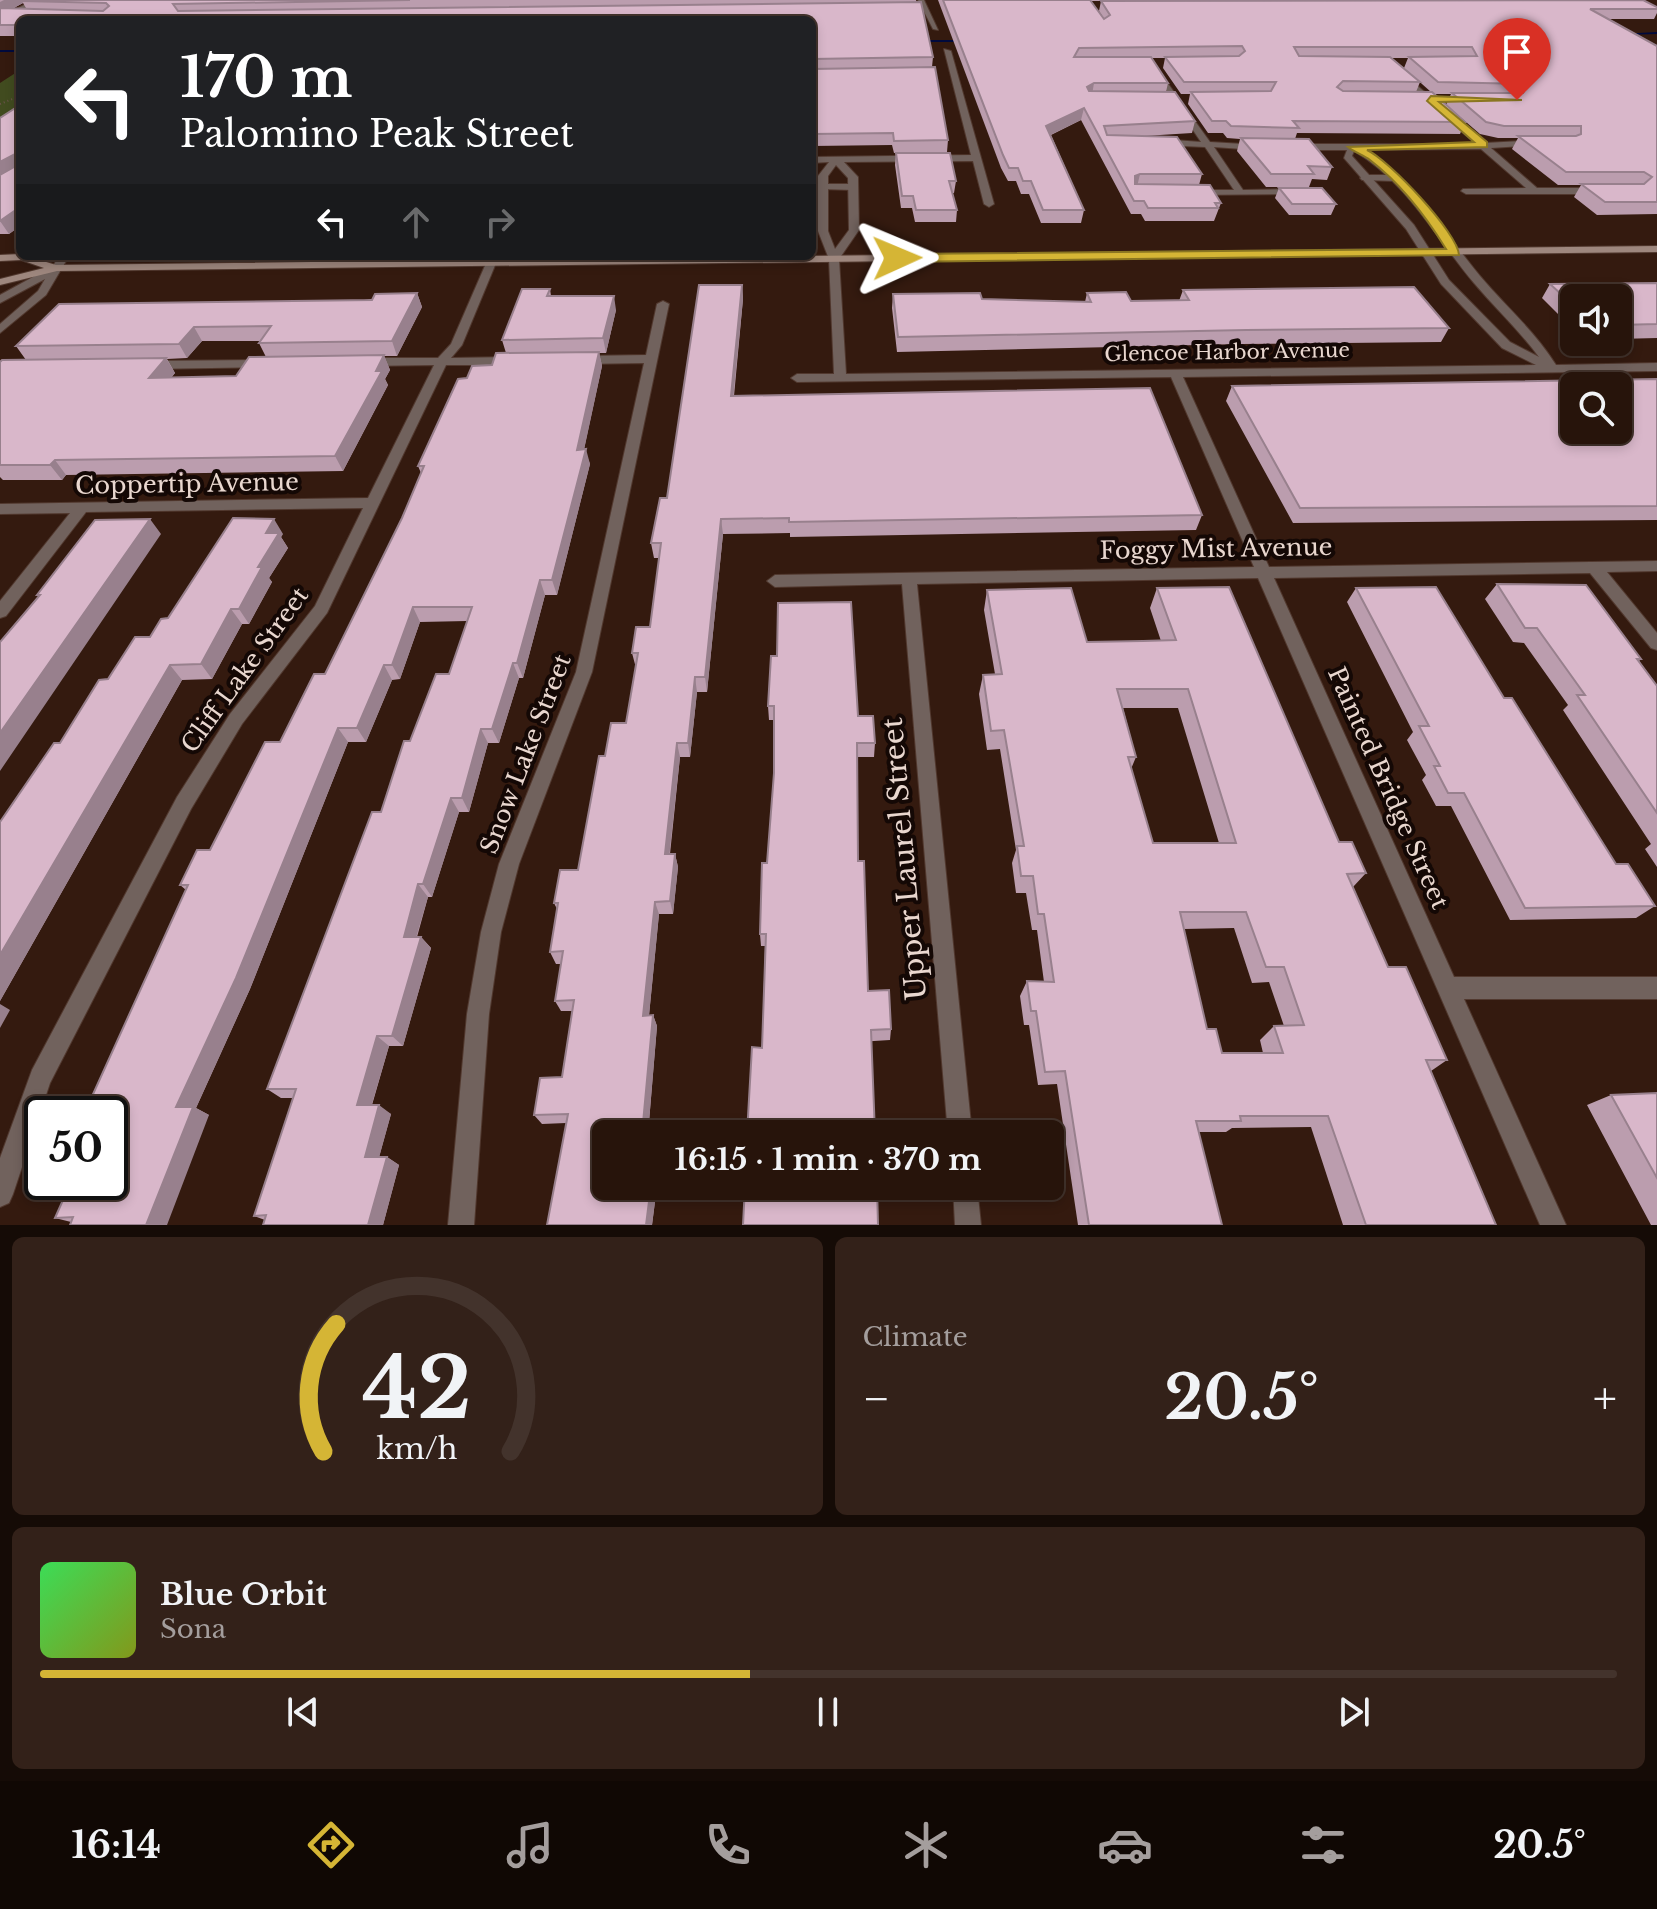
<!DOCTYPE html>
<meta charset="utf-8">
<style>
body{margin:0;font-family:"Libre Baskerville",serif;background:#332119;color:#f1f3f6;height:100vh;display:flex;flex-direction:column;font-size:30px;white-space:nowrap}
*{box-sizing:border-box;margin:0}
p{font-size:26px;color:#a49e9d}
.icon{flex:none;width:44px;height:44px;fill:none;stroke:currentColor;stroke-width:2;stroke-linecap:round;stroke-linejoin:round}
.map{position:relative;height:1225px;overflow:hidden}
.sheet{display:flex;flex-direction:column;gap:12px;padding:12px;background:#150b06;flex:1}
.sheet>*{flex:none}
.top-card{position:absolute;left:16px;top:16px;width:800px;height:244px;border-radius:12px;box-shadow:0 4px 12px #0003,0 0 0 2px #43332c;background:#202124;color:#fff;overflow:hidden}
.controls{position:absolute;left:1560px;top:284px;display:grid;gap:16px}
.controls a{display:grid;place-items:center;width:72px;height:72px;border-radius:12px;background:#27140b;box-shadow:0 4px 12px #0003,0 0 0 2px #43332c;font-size:40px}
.speed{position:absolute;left:24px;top:1096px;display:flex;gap:16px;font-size:40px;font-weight:700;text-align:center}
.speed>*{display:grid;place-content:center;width:104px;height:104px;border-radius:50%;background:#27140b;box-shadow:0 4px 12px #0003,0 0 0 2px #43332c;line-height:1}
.speed .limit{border:4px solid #111;border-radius:12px;background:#fff;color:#111}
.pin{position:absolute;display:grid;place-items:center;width:68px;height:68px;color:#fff;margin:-82px -34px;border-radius:50% 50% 50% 0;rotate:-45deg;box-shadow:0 0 8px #0007}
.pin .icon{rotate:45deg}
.me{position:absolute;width:88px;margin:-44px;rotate:89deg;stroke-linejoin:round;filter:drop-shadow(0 0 6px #0008)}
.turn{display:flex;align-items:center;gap:28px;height:168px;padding:0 32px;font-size:36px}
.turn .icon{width:104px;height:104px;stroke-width:2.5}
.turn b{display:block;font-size:56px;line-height:68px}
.lanes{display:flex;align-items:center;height:76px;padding:0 32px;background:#0003;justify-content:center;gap:40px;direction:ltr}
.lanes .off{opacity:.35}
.big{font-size:60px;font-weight:700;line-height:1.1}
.sheet .card{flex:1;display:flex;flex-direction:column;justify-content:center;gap:12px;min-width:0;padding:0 28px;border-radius:12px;background:#332119}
.sheet .dial{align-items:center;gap:0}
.dial svg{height:208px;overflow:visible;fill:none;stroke:#43332c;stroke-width:7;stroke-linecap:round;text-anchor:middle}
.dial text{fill:#f1f3f6;stroke:none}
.song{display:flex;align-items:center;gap:24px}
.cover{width:96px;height:96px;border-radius:12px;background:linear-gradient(135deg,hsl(130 70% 55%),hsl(70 70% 35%))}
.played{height:8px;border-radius:4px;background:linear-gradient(90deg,#d5b535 45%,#43332c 45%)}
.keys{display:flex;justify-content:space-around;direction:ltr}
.heat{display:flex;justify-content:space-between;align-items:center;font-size:44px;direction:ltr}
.sheet .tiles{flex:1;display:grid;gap:12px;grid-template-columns:1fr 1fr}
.card:last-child{grid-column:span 2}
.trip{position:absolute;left:592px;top:1120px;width:472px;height:80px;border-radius:12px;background:#27140b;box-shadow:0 4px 12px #0003,0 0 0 2px #43332c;font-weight:700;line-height:80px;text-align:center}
.tab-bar{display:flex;height:128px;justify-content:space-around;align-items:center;background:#100804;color:#a49e9d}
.tab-bar .icon{width:56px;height:56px}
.tab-bar .active{color:#d5b535}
.tab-bar b{font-size:36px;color:#f1f3f6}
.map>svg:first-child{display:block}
.green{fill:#414b1f}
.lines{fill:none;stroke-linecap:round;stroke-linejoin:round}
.stream{fill:#000a3d;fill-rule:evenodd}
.service-casing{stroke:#51382e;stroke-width:2}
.minor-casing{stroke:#51382e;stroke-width:2}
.secondary-casing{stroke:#51382e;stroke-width:2}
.path{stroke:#6a5349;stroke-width:2;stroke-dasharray:1 3;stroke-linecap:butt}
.service{fill:#71625d;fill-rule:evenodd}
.minor{fill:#71625d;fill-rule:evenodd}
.secondary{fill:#9e877e;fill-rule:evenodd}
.wall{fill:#bb9dae;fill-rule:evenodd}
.shaded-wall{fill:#98808d}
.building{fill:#d9b7ca;stroke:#98808d;stroke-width:2;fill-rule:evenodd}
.route{fill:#d5b535;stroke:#8a7622;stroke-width:2}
.labels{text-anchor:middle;stroke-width:8;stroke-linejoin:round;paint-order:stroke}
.far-street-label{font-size:20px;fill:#e9d7cf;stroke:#140805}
.street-label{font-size:24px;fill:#e9d7cf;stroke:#140805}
.near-street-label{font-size:28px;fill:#e9d7cf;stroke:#140805}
</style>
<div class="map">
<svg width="1657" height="1225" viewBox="0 0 1657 1225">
<rect width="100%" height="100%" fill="#341a0f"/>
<path class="green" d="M20,70V113L0,127V83Z"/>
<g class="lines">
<path class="stream" d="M1657,32V34L1622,35L1620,34Z
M916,40H966L968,41L966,42H918Z
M0,50H20V52H0Z"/>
<defs>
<path id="service" d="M1365,175H1394L1399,178L1394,181L1362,180L1360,178Z
M823,184H853L858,187L853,190L820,189L818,187Z"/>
<path id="minor" d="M34,0H42L0,22V17Z
M918,0H924L938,30L933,29Z
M944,49L951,51L994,204L989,207L984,204L973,161L844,162L858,177L859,230L839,259L846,374L1536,365L1502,348L1441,284L1406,229L1344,158L1347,150H1296L1292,147L1296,144H1476L1398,76L1401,72L1485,143L1540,140V144L1537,145L1491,148L1537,188H1597L1602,191L1597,194H1466L1461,191L1463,189L1526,188L1481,149L1364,150C1415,179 1443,232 1480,276C1505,306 1535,331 1556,365L1657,363V371L1183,377L1269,567L1657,561V571L1607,572L1657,633V650L1651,648L1590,573L1274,578L1454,977H1657V999H1464L1566,1225H1540L1258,578L917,584L972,1134H948L902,584L775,587L767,581L775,575L1254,567L1171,377L797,382L791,378L797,374H834L829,259L818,231V176L829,162L812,163V157L971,155ZM1354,151C1408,183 1435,237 1474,283C1495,308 1519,330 1539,357L1510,342L1449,280L1414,225L1352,156ZM836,165L848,178L849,230L835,249L828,231V176Z
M1156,67L1210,142L1260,145L1261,147L1257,150L1214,147L1243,190L1296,189L1301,192L1299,194L1192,195V191L1195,190H1234L1205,147L1160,145L1156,142L1160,139L1201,142L1152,69Z
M59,256H69L46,295L0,333V324L38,291L45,279L0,303V295L53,266Z
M487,261L496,263L462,345L451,358L514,357L520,361L514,365H446L327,613L242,724L191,809L50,1083L13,1194L9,1203L0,1207V1158L32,1070L177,797L230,714L315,606L363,508L86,512L6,616L0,618V601L70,513L0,514V504L368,498L434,365L366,366L360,362L366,358H438L451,344Z
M663,301L669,304L592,672L519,864L501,932L489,1014L474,1225H448L467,1014L481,932L499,864L576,672L644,363L582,364L576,360L582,356L646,355L657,304Z
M266,360L272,364L270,367L150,369L144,365L150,361Z
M953,1186H977L981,1225H955Z"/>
<path id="secondary" d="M1657,246V252L57,271L0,285V279L44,268L21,260L0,261V255L20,254L56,265Z"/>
</defs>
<use href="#service" class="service-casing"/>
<use href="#minor" class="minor-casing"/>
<use href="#secondary" class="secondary-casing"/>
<path class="path" d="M0,104L20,96"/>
<use href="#service" class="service"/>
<use href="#minor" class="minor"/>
<use href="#secondary" class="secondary"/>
</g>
<path class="wall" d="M0,0H916L933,57L932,67L948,140L947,152L894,153L892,145L812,146V20H20V36H0ZM23,3L26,8H14Z
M938,0H1643L1657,7V13L1654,19H1609L1657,46V214L1597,215L1574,197L1581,185H1558L1512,149L1518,138H1498L1480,134L1452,110L1465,122L1460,134L1297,133L1295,139L1332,167L1327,180L1312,179L1309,187H1266L1237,151L1240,139L1227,138L1223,133H1208L1188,104L1190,94H1181L1163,68L1165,58H1152L1168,83L1166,92L1195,121L1192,133L1144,136L1202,174L1199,185L1221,203L1214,221H1145L1141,214H1131L1081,120L1051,135L1084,210L1081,223H1041L1029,194H1021L1016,181H1008L1001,168ZM1090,1H1101L1099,11L1104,19ZM1392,58H1408L1404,68L1431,92H1416L1420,82ZM1434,94H1451L1446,105Z
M20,105V226L9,234H0V118Z
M896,153L956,181L954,193H952L957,210L956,222H915L912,208H901L895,165Z
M1279,188L1336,204L1331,215H1289L1275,198Z
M1657,283V338L1618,339V298H1574V330L1542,298L1550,284Z
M699,285H742L743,299L734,396L1150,388L1202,515L1196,530L790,537V533L723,534L707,692H697L690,757H680L670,854H675L678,867L673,914H659L649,1015H653L657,1026L648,1134H606V1186H657L652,1225H547L566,1123L542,1124L534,1115L540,1078L562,1077L572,1011H561L555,1001L561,964H556L550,952L557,909L554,903L560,870H578L599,756H605L611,723H626L636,668L632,653L636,627H650L659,558H654L651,543L660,498H667Z
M550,289L551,296L616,310L606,353H599L602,366L584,449L590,464L557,595H545L523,678H519L499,743H488L469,812H459L432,897H428L417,937H421L431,948L403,1046H389L372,1105L391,1114L379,1157H387L399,1165L383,1225H263L265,1220L254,1216L293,1098H281L267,1089L410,741L449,674L467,621L420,622L400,679L392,680L366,742H348L250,989L196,1108L209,1115L71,1222L55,1218L110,1182L186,890L180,885L210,850L325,674L402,518L421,473L418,466L467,378L492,365L506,353L502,340Z
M1183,290L1449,328L1441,342L1241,344L897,352L892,308L893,294L982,299L1085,302L1087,293L1131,301H1179Z
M417,293L422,307L397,356H384L390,370L385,379L388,385L343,471L66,475L62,480H3L0,477V362L26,360L16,346ZM202,341H261L259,343L266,357L236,376L171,378L175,373L167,359L187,358Z
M1657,379V520L1293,523L1226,401L1232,386Z
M283,534L281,537L288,548L269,578L272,582L249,624H242L212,679L182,680L0,1001V822L108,679L150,637L168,618Z
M1497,584L1641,659L1639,661L1657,686V867L1645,849L1651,844L1563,710L1568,705L1524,643L1513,642L1485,599Z
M1157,588L1339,842L1366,873L1353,887L1388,967L1447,1060L1431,1071L1496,1225H1343L1311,1127L1232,1128L1226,1132H1199L1222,1225H1078L1057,1084L1038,1085L1029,1025H1024L1020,996L1027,981L1044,982L1037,930H1032L1026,893H1016L1012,863L1016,850L1000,749L987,750L979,694L983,675L995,674L984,610L987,590L1087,642L1161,641L1150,608ZM1123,708H1178L1219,843H1153L1131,769L1136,757ZM1234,928L1252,983L1269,982L1284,1026H1274L1260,1040L1263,1053H1222L1207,1029L1184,929Z
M1356,588L1504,698L1616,864L1655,906L1636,918L1510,920L1451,806H1436L1422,780L1426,775L1407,740L1413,732L1347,602Z
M771,656L858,716L875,743L874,757H858V861L868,991L891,1029L890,1040L762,1048L765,946H761L760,934L767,863L774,773V720H769L768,706Z
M1657,1093V1225H1651L1587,1105L1611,1095Z"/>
<path class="shaded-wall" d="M4,0H28L22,1L23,3L4,13H0V2Z
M1094,83L1092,95L1087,87Z
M1084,108L1081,120L1044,138L1046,126Z
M13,155L20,166L0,179V162Z
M1140,174L1137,187L1132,189L1135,176Z
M20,207V226L9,234L0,221Z
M742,285L743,299L732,410L731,396Z
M417,293L422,307L397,356L392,341Z
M614,296L616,310L606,353L603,338Z
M194,327L202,341L187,358L179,344Z
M599,352L602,366L581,464L577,450Z
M384,355L390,370L385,379L388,385L343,471L335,456Z
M166,358L175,373L158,393L149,378Z
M586,449L590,464L557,595L552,580Z
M55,460L66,475L62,480L50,465Z
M150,519L161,534L0,771V733Z
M274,519L283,534L281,537L288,548L269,578L272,582L249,624L239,609L258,567L266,533Z
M721,519L723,534L707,692L705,677Z
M540,580L545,595L523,678L517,663Z
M413,607L420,622L400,679L392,665Z
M231,609L242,624L212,679L201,664Z
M513,663L519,678L499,743L492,729Z
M170,665L182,680L0,1001V955Z
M384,665L392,680L366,742L357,728Z
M695,677L697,692L690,757L688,743Z
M338,728L348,742L250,989L196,1108L209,1115L167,1225H146L176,1107Z
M481,729L488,743L469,812L462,798Z
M677,743L680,757L668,867L665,854Z
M451,798L459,812L432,897L423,884Z
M675,854L678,867L673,914L670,901Z
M418,884L428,897L413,948L404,937Z
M655,902L659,914L648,1026L643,1016Z
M421,937L431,948L403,1046L392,1036Z
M0,1004L10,1010L0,1028Z
M653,1015L657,1026L648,1134H642Z
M377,1036L389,1046L369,1114L357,1105Z
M379,1105L391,1114L377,1165L365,1157Z
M387,1157L399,1165L383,1225H368Z
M651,1186H657L652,1225H646Z"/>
<path class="building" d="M24,0H410L173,4L178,11L921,2L933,57L812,59V20H20V25H0V8L103,11L109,6L106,3L22,1Z
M943,0H1090L1104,19L1110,15L1101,1L1643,0L1657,7V9H1590L1657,46V202H1605L1581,184H1644L1652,177L1644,172H1566L1518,136H1576L1581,134V126H1504L1486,122L1452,93H1523L1528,84L1438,82L1409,57L1477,56L1472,47H1294L1299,56L1390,57L1420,82L1343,81L1337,87L1343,91L1432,92L1465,122L1293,121L1299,128L1231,126L1226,121H1212L1191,92L1271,91L1276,82H1184L1165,57L1239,56L1245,51L1242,46L1079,48L1074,57H1151L1168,83H1094L1087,87L1089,91L1175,92L1195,121L1104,126L1107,135L1177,137L1202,174H1140L1135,176V184L1210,185L1221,203H1215L1218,208H1148L1144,201H1134L1084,108L1046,126L1084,210H1043L1031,181H1023L1018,168H1009L1003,155Z
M935,67L948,140L894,141L893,133L812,134V69Z
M20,105V207L0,221V175L14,167L13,155L0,162V118Z
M1241,138L1309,139L1332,167L1308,166L1314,174H1271Z
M896,153H950L956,181H949L957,210H916L913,196H902Z
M1279,188H1322L1336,204H1292Z
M1657,283V324L1618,325V298H1574V306L1550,284Z
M699,285H742L731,396L1150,388L1202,515L789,522V518L721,519L705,677H695L688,743H677L665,854H675L670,901L655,902L643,1016L653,1015L642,1134H606V1186H651L646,1225H547L568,1114L534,1115L540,1078L562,1077L574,1000L555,1001L563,951L550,952L558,903H554L560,870H578L599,756H605L611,723H626L638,653H632L636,627H650L661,543H651L660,498H667Z
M1414,287L1449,328L1246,330L898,337L893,294L980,293L982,299L1091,302L1087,293L1126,292L1131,301L1189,300L1183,290Z
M522,289H550L547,296H614L603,338L502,340Z
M417,293L392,341L259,343L271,326L194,327L179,344L16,346L59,304L372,300L375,294Z
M599,352L577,450L586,449L552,580H540L517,663H513L492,729H481L462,798H451L423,884H418L404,937H421L392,1036H377L357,1105H379L365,1157H387L368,1225H263L266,1215L254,1216L296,1089H267L372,812H381L404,741H410L436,674H449L472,607H413L392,665H384L357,728H338L236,978L176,1107H193L146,1225H70L73,1217L55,1218L71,1182H110V1114H84L188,885H180L197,850H210L265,742H280L314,674H325L402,518L424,466H418L458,379L467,378L472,366L492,365L496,353Z
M384,355L376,371H382L335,456L55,460L50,465H0V362L2,360L166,358L149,378L236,376L249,357Z
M1657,379V506L1300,508L1232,386ZM1574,386H1618V430H1574Z
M233,518L274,519L266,533H279L258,567H262L239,609H231L201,664L170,665L0,955V822L54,743H60L99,680L108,679L135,637H150L161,619L168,618Z
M150,519L0,733V642L40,595H37L95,520Z
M1497,584L1586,585L1641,659H1637L1657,686V813L1577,695H1585L1537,628H1525Z
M1229,587L1339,842H1352L1366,873L1347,874L1388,967H1406L1447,1060H1426L1496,1225H1366L1328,1116H1240L1241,1121H1196L1222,1225H1089L1065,1071L1045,1072L1036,1011H1031L1027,981L1054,982L1044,914H1038L1033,876H1021L1017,846H1024L1004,730L991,731L983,675L1002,674L987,590L1071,588L1087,642L1143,641L1176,640L1157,588ZM1117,689H1188L1236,843H1153L1128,757H1136ZM1180,912H1246L1266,967H1284L1304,1025L1274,1026L1283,1053H1222L1216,1029H1207Z
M1436,587L1504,698H1512L1616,864H1628L1655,906L1525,908L1464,793H1448L1434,766H1440L1419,726H1429L1356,588Z
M851,602L858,716H873L875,743H857L858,861H864L868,991L889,990L891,1029L871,1030L875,1134H747L752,1047L762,1048L766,934H760L762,863H767L774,773V706H768L771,656H777L778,603Z
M1657,1093V1178L1611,1095Z
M745,1186H877L878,1225H743Z"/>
<path class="route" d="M1431,96L1522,100L1439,102L1487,142V147L1367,150C1389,160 1458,233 1459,255L897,262L891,258L897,254L1446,249C1427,218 1400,183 1370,160C1363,155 1354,152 1348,147L1474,142L1427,101Z"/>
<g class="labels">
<g class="far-street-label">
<text transform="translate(1227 352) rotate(-1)" y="7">Glencoe Harbor Avenue</text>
</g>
<g class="street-label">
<text transform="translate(187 484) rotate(-1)" y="8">Coppertip Avenue</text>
<text transform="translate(1216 549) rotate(-1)" y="8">Foggy Mist Avenue</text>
<text transform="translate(245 670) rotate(-54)" y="8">Cliff Lake Street</text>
<text transform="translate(526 754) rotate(-69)" y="8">Snow Lake Street</text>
<text transform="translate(1388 788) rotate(66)" y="8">Painted Bridge Street</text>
</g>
<g class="near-street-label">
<text transform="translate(904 859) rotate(-95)" y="10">Upper Laurel Street</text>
</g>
</g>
</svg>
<div class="controls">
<a><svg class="icon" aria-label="sound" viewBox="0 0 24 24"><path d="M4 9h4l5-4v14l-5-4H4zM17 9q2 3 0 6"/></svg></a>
<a><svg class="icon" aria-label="search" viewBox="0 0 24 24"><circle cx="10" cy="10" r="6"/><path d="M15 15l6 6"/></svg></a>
</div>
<div class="speed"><div class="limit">50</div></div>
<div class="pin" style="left:1517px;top:100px;background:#d93025"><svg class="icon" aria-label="arrive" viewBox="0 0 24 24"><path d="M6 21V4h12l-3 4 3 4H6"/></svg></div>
<svg class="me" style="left:897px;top:258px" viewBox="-20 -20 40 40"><path d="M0-17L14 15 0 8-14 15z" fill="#d5b535" stroke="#fff" stroke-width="4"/></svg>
<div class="trip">16:15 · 1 min · 370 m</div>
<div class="top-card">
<div class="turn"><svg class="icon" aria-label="left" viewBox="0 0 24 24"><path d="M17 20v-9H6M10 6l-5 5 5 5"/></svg><div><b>170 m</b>Palomino Peak Street</div></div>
<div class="lanes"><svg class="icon" aria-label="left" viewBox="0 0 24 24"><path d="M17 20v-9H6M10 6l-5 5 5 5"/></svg><svg class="icon off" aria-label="ahead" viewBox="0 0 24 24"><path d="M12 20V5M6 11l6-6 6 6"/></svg><svg class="icon off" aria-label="right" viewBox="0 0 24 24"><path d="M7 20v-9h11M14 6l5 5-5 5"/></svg></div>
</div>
</div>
<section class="sheet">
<div class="tiles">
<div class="card dial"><svg viewBox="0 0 100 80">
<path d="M14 69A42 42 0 1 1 86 69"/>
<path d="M14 69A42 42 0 0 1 19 20" stroke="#d5b535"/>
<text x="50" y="56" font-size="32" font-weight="700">42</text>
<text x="50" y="72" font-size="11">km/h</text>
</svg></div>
<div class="card"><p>Climate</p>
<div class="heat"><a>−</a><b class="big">20.5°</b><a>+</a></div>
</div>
<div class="card">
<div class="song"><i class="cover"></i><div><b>Blue Orbit</b><p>Sona</p></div></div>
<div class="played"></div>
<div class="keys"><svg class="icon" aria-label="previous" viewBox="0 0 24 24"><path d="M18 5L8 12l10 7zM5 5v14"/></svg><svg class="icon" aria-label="pause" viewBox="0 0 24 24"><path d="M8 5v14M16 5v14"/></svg><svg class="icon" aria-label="next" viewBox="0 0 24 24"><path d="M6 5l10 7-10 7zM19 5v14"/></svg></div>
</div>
</div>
</section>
<nav class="tab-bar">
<b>16:14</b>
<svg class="icon active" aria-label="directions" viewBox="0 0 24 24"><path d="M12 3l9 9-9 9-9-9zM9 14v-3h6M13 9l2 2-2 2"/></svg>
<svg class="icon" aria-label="music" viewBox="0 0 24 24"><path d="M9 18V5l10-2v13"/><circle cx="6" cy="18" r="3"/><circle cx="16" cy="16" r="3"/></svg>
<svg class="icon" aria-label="phone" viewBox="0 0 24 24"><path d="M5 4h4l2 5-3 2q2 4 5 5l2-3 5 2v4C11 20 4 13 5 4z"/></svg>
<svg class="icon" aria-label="climate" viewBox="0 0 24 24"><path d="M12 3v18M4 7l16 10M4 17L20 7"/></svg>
<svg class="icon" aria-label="car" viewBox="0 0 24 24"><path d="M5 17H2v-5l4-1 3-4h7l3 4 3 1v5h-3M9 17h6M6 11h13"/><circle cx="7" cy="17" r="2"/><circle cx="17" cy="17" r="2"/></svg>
<svg class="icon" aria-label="filters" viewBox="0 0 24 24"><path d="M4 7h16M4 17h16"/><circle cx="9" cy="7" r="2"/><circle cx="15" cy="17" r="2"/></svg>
<b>20.5°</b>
</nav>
